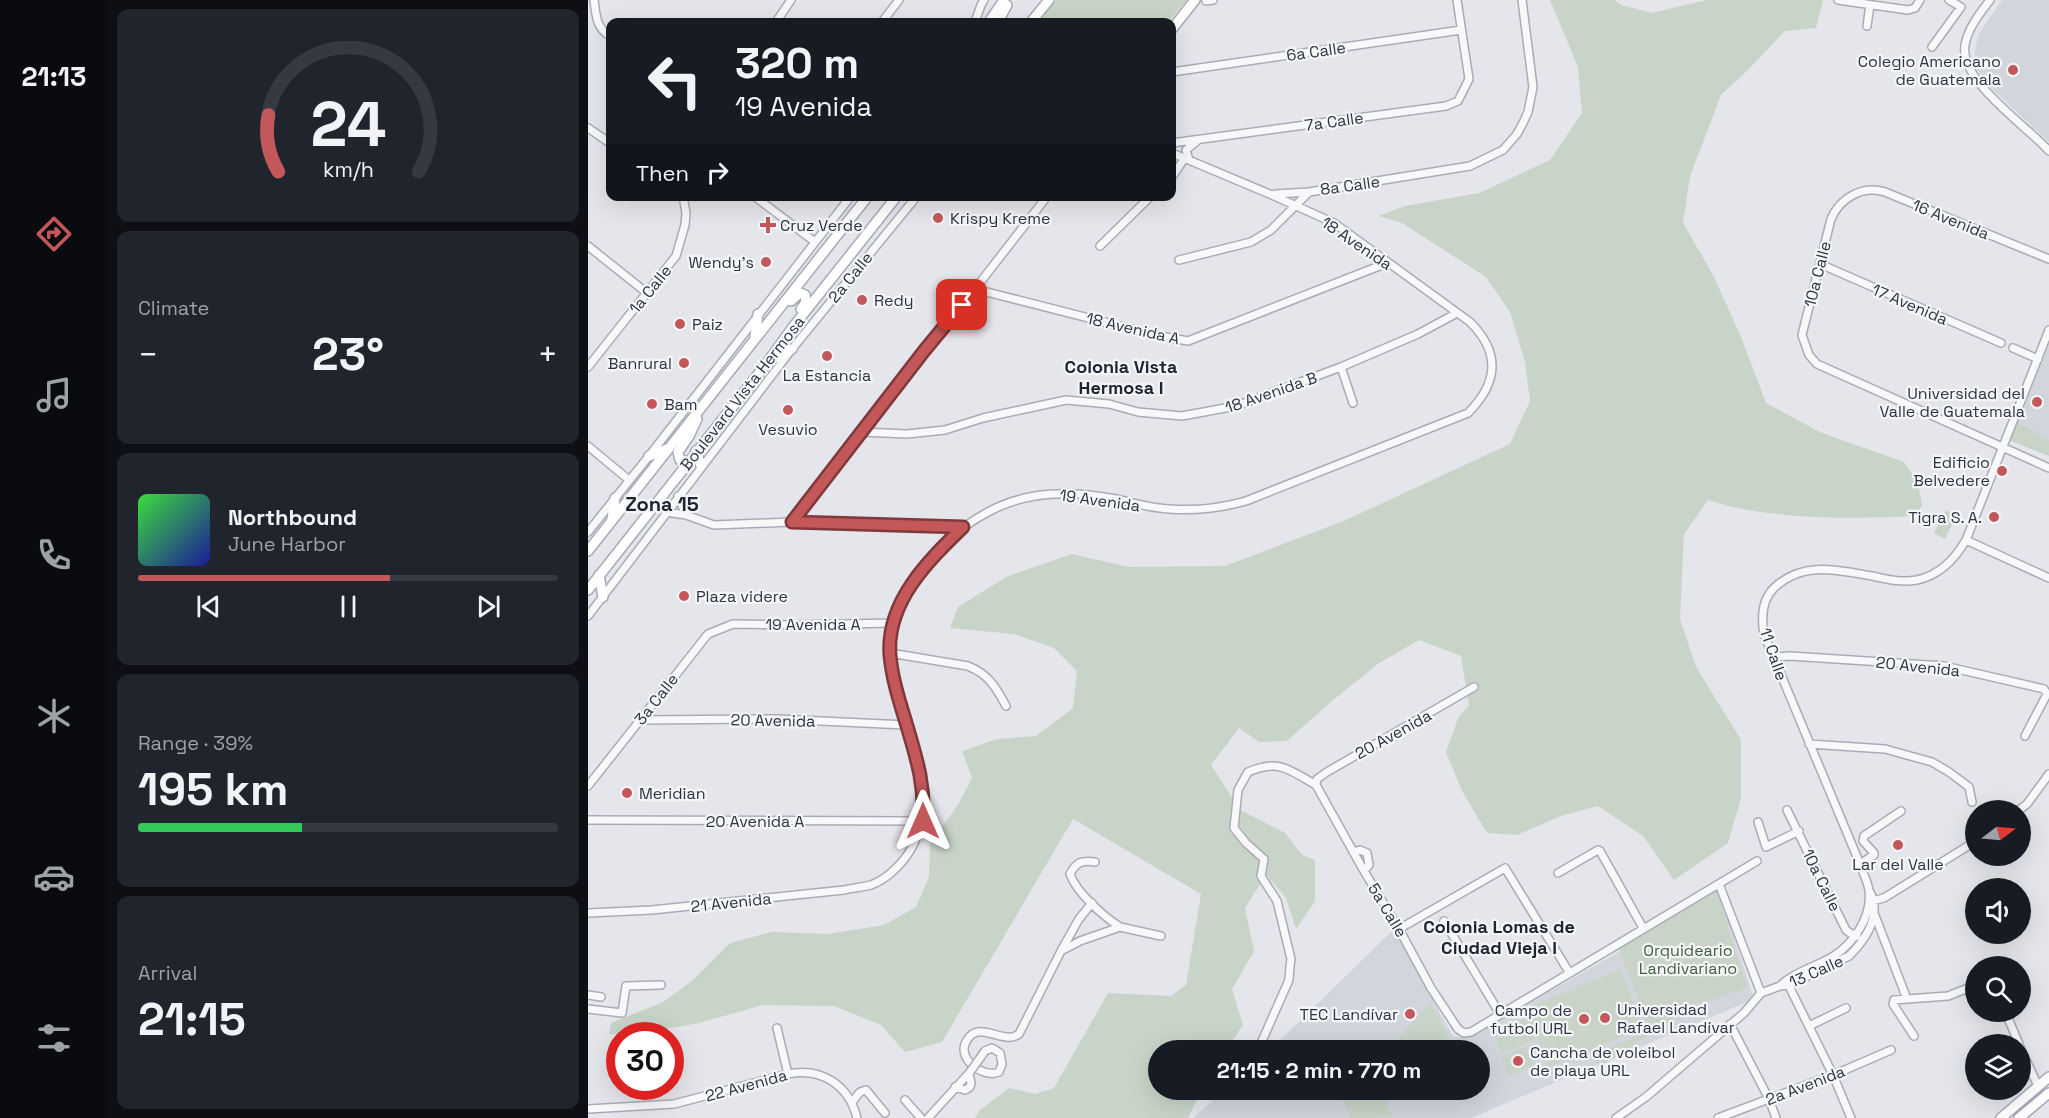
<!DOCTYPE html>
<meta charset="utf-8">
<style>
body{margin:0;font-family:"Space Grotesk",sans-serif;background:#20242c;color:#f1f3f6;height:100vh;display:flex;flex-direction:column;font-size:22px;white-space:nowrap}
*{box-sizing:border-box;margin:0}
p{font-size:20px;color:#9ea1a6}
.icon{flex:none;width:33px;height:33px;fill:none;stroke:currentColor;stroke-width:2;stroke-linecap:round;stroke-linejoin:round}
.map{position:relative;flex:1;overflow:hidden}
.panel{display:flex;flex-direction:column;gap:9px;padding:9px;background:#0d0f14;width:480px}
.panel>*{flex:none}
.top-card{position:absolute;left:18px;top:18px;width:570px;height:183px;border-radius:12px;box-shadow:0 6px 24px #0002;background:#171b24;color:#f1f3f6;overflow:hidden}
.needle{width:39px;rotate:74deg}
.tools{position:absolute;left:1377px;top:800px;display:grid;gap:12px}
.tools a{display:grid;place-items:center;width:66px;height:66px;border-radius:50%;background:#171b24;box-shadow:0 6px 24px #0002;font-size:30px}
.speed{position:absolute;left:18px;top:1022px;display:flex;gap:12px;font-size:30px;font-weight:700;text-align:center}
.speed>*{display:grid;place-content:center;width:78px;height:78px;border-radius:50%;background:#171b24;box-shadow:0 6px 24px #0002;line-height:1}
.speed .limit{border:9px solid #d22;background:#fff;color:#111}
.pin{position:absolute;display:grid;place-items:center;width:51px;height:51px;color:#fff;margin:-26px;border-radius:12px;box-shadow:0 3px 9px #0006}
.me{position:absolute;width:66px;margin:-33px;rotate:0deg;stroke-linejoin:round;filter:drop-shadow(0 0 4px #0008)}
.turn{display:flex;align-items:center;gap:21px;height:126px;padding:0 30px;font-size:27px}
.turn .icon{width:78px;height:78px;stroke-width:2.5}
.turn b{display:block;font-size:42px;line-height:51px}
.then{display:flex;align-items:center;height:57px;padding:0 30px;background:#0003;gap:12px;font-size:22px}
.big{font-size:45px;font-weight:700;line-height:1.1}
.panel .widget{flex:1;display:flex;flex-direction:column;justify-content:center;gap:9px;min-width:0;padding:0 21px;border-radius:12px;background:#20242c}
.panel .dial{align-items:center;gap:0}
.dial svg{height:156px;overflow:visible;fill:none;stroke:#363941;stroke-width:7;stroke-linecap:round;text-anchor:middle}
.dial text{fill:#f1f3f6;stroke:none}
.song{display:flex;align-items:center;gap:18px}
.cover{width:72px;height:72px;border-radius:9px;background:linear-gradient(135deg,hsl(120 70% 55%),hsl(240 70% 35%))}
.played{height:6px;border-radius:3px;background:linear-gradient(90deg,#c35759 60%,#363941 60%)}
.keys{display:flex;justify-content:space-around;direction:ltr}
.heat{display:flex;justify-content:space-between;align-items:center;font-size:33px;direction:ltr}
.charge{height:9px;border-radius:4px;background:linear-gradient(90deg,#34c759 39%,#363941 0)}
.trip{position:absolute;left:560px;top:1040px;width:342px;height:60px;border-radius:30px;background:#171b24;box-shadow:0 6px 24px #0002;font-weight:700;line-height:60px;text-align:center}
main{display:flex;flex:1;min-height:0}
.tabs{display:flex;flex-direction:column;width:108px;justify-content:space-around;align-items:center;background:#090b0e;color:#9ea1a6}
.tabs .icon{width:42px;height:42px}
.tabs .on{color:#c35759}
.tabs b{font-size:27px;color:#f1f3f6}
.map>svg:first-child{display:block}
.built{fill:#d3d5dd}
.green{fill:#c8d4c7}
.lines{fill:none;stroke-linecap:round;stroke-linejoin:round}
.minor-casing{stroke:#aaacb5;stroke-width:10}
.major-casing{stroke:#a5aab6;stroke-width:12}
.minor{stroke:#f7f8fa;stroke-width:7}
.major{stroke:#fff;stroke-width:9}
.minor-bridge-casing{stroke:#aaacb5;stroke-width:10;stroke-linecap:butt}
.minor-bridge{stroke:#f7f8fa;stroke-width:7}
.route-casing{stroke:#7f393a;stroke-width:15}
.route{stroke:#c35759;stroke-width:10}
.poi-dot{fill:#c35759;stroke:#f4f6f8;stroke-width:2}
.labels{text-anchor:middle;stroke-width:4.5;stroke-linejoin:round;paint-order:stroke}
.street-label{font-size:16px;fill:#2e3242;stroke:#f4f6f8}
.poi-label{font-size:16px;fill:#2e3242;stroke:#f4f6f8;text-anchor:start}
.park-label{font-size:16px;fill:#3e5d3c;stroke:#f4f6f8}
.neighbourhood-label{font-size:18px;font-weight:bold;fill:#202433;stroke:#f4f6f8}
.quarter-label{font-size:20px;font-weight:bold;fill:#202433;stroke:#f4f6f8}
</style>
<main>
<nav class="tabs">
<b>21:13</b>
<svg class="icon on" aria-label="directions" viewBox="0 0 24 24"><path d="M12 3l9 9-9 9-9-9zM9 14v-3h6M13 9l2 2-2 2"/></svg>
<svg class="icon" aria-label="music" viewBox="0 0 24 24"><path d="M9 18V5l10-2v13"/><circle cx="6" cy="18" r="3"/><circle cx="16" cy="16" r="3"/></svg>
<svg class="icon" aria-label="phone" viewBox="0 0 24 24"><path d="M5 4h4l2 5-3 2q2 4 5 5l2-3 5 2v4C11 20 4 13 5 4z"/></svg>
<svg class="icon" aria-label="climate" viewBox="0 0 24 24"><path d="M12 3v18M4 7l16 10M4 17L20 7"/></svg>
<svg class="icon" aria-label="car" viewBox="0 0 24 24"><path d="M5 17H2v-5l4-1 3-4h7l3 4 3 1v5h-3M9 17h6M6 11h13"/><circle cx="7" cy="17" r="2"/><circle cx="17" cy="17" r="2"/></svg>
<svg class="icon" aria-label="filters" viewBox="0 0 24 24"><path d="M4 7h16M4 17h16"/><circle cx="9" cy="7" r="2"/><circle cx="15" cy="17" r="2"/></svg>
</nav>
<section class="panel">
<div class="widget dial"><svg viewBox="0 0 100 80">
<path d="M14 69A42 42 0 1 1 86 69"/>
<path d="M14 69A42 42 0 0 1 9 40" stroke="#c35759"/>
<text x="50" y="56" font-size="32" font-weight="700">24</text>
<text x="50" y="72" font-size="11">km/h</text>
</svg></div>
<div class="widget"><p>Climate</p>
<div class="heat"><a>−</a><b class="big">23°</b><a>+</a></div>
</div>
<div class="widget">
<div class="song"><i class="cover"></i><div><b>Northbound</b><p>June Harbor</p></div></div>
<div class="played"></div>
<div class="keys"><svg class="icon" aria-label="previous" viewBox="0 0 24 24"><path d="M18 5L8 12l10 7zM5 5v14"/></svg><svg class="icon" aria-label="pause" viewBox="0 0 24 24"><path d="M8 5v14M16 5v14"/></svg><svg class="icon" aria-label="next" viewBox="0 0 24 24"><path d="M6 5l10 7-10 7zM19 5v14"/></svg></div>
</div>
<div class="widget"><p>Range · 39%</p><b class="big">195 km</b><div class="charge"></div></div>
<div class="widget"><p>Arrival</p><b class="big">21:15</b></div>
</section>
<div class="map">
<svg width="1461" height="1118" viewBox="0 0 1461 1118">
<rect width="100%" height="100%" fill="#e5e6eb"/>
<path class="built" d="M1414,0H1461V142L1399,84L1387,67V52L1390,35Z
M1461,343V456L1421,440Z
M1131,892L1166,999L883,1118H605L638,1089H891V1050H682L806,929L865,1037H881L1068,931Z"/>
<path class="green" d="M468,0H599L580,22H451Z
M962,0H1026L1034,5L1064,13L1118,0H1235L1228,28L1197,31L1160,70L1133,95L1102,176L1095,223L1125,275L1153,337L1178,403L1234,433L1316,462L1330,482L1334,506L1326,516C1263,519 1180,520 1120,500L1096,534L1092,619L1108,667L1153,740V798L1140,843L1086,880L1055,836L1010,806L973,816L929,835L899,833L874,791L858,752L871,716L881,706L873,656L831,640L791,663L744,701L699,741L671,742L651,728L623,765L652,810L697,833L714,855L727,860V901L708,929L698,898L678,874L657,908L666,951L644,989L655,1025L638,1050H570V1089H614L600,1118H387L392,1110L421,1088L447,1094L466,1088L520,993L583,996L598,985L613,894L485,819L354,1042L317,1052L293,1025L246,1006L175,1005L111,1023L55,1033L21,1034L23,1023L75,1002L104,981L142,943L184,932L239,934L296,925L328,907L341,877L342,844L371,803L384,778L374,751L409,739L448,736L485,708L489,671L466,648L426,634L362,628L370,607L420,576L484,554L540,567L637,566L758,520L922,444L942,401L937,362L922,312L898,277L814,223L791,216L817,206L891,193L962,160L994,113L990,67Z
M1429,422L1461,440V456L1421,440Z
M1358,510L1368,516L1357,539L1346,533Z
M1128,889L1159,988L1100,1007L1076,1025L1012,1067L1003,1056L1062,1030L1031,949Z
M1032,970L1055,1028L961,1067L937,1009Z
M842,1002L861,1039L812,1044L808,1041Z
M938,1018L946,1040L913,1053L904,1029Z
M939,1046L946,1066L920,1076L913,1056Z
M783,1089H793L804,1117L762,1118L755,1101Z"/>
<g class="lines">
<defs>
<path id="minor" d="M6,0C8,15 8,28 22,36
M1250,0L1320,10L1327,8L1332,0
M1402,0C1392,13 1380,28 1377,45C1371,81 1438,125 1461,151
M618,1L625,0
M188,22L203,0
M294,22L311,0
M387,22L393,5L396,0
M1279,26L1282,5
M1344,47L1373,7L1361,0
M584,72L873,30
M0,128L22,143
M584,143L858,106L870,101L881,79L869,0
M601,160L598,150L609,141
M584,177L596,159
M687,194L721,192
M166,196L227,242
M0,246L59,293
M512,246L563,196
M1461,259L1297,192C1274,185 1252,198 1243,219L1214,335L1221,355L1229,364L1461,468
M591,260L663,242L683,230L721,192L882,166L915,150L929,134L935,123L940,112L945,87L934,0
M1232,264L1413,343
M387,289L567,335L600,341L799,263
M1425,348L1450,359
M0,367L88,256L97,225L98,213L95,196
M753,367L765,403
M274,432L319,434L357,430L395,418L478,400L521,404L550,412L594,416L648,406L753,367L830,334L869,313
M0,446L41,480
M90,496L98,515
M78,512L98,515L126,525L204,522L375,527
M204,522L336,351L387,289L457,199
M0,532L61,456L263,196
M1378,540L1461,578
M0,616L204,349L329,196
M302,653L380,666C400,674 408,687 418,706
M1185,657L1202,656L1356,666L1456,689L1459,694L1437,736
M52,720L190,719L318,725
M1221,744L1297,749L1344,762L1361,772L1381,787L1384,802
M728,785L776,871L811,929L843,988L870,1029L876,1033L883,1032L1169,861
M728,785L729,779L739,772L886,687
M0,786L120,634L145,624L206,625L305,623
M1199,810L1258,930L1262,933L1269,936
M1431,810L1439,804L1461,774
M0,820L335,821
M1170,822L1178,847L1211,831
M765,852L772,850L779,853L781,865L776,871
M507,862C494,860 488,862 482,874C488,892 515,916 532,927
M1272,864L1286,855V853L1275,841L1276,836L1313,811
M970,873L1010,850L1012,851L1055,928
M1131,884L1173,993
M1284,901L1296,898L1388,841
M0,913L64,910L256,890C265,888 275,887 283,885C302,878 320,858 327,841C330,834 334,827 335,819C344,765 301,705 302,651C303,593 350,539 400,512C440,490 484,491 528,499C546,503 563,508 581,509C607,511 633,508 658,501L880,413C910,383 913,353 882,322L746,223L684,195L584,153
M1286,913L1319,999L1360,996L1388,985
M856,921L912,1014
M811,929L917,868L981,972
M473,951L491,919L504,903
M1199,982L1245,1075L1263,1118
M1192,986C1206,972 1227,967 1244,957C1266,944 1284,916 1281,891C1280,882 1275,873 1272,864L1176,634C1173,617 1174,599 1187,587C1215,561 1249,570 1284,576C1299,579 1313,583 1329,580C1352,575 1367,559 1378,540L1461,330
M0,995L13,997
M1319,999L1306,1000L1305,1004L1326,1036
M0,1009L34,1013L38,986L73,985
M1417,1011L1431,1044
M1142,1024L1181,1099L1188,1118
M1221,1026L1258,1008
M189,1028L200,1074
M1432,1047L1450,1086
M670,1050L701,980L702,966L703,959L689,901L673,876L676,859L658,843L646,828L650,790L660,772C691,759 700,769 728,785
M397,1051L404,1048L412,1053L414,1064L411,1072C395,1079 367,1058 379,1040C392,1019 415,1046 431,1034L473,951L492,941L532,927L573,936
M367,1087L377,1090L382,1087L383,1083L381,1074
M655,1089L658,1095
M317,1100L333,1118
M264,1102L272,1092L278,1090L297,1113
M0,1109L86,1104L200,1074C233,1067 261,1085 269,1118
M340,1118L382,1072
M1028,1118L1058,1097L1156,1013L1173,993L1192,986L1201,985L1261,956C1278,939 1294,916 1282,892
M1130,1118L1245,1075L1303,1050"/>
<path id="major" d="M401,22L416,0
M410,22L419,5
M443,22L461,0
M584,29L607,0
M203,301L212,293L217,295L218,302L213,309
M167,336L170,314
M181,361L204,349
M108,451L113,466
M61,456L79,449
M100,462L92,460L90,452L101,436L109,419
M24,519L27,498
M0,551L280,196
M11,575L15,597
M0,590L179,363L205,327L309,196
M1413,1118L1461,1077
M1431,1118L1461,1093"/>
</defs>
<use href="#minor" class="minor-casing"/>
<use href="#major" class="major-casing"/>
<use href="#minor" class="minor"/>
<use href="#major" class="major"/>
<defs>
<path id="minor-bridge" d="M382,1072L397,1051"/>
</defs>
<use href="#minor-bridge" class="minor-bridge-casing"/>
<use href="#minor-bridge" class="minor-bridge"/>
</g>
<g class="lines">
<defs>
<path id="route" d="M335,821C337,785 329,760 319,726C312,703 304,679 302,655C298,602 340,561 375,527L204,522L336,351L374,305"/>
</defs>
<use href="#route" class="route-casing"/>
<use href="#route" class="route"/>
</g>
<g class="poi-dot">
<circle cx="1425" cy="70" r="6"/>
<circle cx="350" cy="218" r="6"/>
<path d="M177 216h6v6h6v6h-6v6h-6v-6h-6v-6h6z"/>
<circle cx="178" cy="262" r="6"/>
<circle cx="274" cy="300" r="6"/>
<circle cx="92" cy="324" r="6"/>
<circle cx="239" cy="356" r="6"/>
<circle cx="96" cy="363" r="6"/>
<circle cx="1449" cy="402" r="6"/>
<circle cx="64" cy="404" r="6"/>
<circle cx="200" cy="410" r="6"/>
<circle cx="1414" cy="471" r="6"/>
<circle cx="1406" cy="517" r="6"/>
<circle cx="96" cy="596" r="6"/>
<circle cx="39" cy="793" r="6"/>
<circle cx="1310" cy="845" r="6"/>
<circle cx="822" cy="1014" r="6"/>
<circle cx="1017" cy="1018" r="6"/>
<circle cx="996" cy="1019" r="6"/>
<circle cx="930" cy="1061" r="6"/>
</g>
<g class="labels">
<g class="street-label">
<text transform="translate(728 51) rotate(-8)" y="6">6a Calle</text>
<text transform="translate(746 121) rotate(-8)" y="6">7a Calle</text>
<text transform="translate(762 185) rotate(-8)" y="6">8a Calle</text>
<text transform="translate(1363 219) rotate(22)" y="6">16 Avenida</text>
<text transform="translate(769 243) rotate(34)" y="6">18 Avenida</text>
<text transform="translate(1229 274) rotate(-76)" y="6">10a Calle</text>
<text transform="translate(262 277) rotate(-51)" y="6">2a Calle</text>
<text transform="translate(62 289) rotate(-51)" y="6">1a Calle</text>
<text transform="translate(1322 304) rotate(23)" y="6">17 Avenida</text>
<text transform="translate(545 328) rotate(13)" y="6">18 Avenida A</text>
<text transform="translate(683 392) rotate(-19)" y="6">18 Avenida B</text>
<text transform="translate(154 393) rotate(-52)" y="6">Boulevard Vista Hermosa</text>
<text transform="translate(512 500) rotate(8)" y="6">19 Avenida</text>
<text x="225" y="630">19 Avenida A</text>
<text transform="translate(1186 654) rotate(71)" y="6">11 Calle</text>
<text transform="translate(1330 666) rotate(6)" y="6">20 Avenida</text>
<text transform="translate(68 699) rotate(-52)" y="6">3a Calle</text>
<text transform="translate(185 720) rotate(1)" y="6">20 Avenida</text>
<text transform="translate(805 734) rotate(-29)" y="6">20 Avenida</text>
<text x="167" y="827">20 Avenida A</text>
<text transform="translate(1234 880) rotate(64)" y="6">10a Calle</text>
<text transform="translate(143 902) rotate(-6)" y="6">21 Avenida</text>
<text transform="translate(800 910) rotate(59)" y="6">5a Calle</text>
<text transform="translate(1228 971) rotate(-24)" y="6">13 Calle</text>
<text transform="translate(158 1085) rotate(-15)" y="6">22 Avenida</text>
<text transform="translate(1217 1085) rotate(-21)" y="6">2a Avenida</text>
</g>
<g class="poi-label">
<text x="1413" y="67" text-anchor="end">Colegio Americano<tspan x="1413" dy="18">de Guatemala</tspan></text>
<text x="362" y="224">Krispy Kreme</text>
<text x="192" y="231">Cruz Verde</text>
<text x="166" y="268" text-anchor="end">Wendy's</text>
<text x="286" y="306">Redy</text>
<text x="104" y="330">Paiz</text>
<text x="84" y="369" text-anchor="end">Banrural</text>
<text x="239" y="381" text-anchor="middle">La Estancia</text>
<text x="1437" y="399" text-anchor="end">Universidad del<tspan x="1437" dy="18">Valle de Guatemala</tspan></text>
<text x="76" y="410">Bam</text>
<text x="200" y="435" text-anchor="middle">Vesuvio</text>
<text x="1402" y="468" text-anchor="end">Edificio<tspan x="1402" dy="18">Belvedere</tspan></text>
<text x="1394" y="523" text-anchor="end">Tigra S. A.</text>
<text x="108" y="602">Plaza videre</text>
<text x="51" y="799">Meridian</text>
<text x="1310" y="870" text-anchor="middle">Lar del Valle</text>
<text x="1029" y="1015">Universidad<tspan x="1029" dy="18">Rafael Landívar</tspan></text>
<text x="984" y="1016" text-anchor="end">Campo de<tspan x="984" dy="18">futbol URL</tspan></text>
<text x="810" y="1020" text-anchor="end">TEC Landívar</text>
<text x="942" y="1058">Cancha de voleibol<tspan x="942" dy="18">de playa URL</tspan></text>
</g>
<g class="park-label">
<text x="1100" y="956">Orquideario<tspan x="1100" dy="18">Landivariano</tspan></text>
</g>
<g class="neighbourhood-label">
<text x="533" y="373">Colonia Vista<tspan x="533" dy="21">Hermosa I</tspan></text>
<text x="911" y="933">Colonia Lomas de<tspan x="911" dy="21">Ciudad Vieja I</tspan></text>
</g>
<g class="quarter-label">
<text x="74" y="511">Zona 15</text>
</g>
</g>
</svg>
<div class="tools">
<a><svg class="needle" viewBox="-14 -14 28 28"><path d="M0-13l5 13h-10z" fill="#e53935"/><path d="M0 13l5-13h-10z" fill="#9ea1a6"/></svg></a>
<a><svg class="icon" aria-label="sound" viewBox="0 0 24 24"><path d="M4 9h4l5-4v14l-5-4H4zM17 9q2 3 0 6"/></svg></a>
<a><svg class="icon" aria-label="search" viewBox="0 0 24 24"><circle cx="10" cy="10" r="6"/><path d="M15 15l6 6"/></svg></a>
<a><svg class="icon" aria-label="layers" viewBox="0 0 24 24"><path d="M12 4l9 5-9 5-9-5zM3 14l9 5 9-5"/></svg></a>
</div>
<div class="speed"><div class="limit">30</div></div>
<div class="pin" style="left:374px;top:305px;background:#d93025"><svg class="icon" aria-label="arrive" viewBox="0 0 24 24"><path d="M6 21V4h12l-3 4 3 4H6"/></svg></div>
<svg class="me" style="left:335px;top:821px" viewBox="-20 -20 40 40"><path d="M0-17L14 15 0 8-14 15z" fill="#c35759" stroke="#fff" stroke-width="4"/></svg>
<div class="trip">21:15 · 2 min · 770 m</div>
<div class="top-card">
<div class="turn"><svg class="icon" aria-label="left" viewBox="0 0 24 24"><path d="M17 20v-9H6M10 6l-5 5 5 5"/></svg><div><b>320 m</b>19 Avenida</div></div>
<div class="then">Then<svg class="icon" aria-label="right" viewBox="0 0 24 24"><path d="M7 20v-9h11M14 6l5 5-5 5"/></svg></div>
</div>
</div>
</main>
